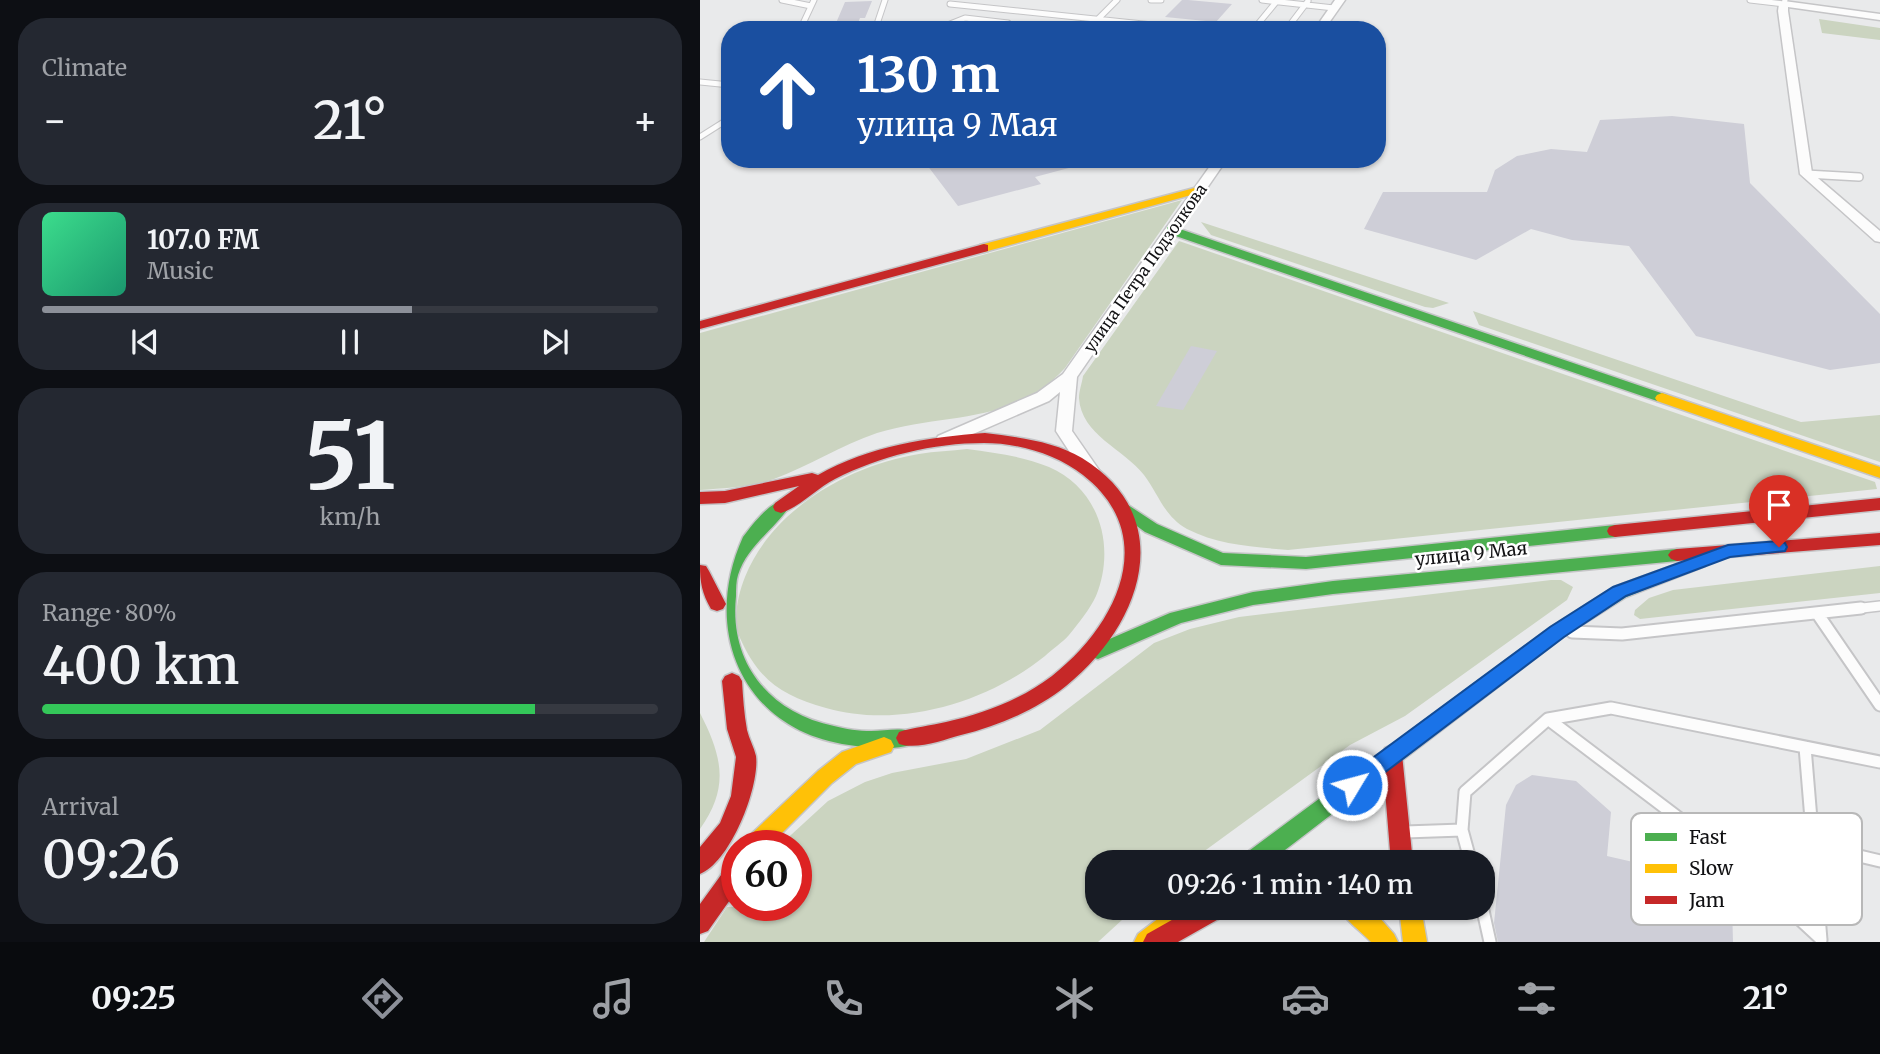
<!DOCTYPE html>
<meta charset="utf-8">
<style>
body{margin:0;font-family:Merriweather,serif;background:#242831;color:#f1f3f6;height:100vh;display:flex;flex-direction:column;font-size:26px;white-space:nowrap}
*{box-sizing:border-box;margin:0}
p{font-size:23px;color:#9ea1a6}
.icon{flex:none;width:38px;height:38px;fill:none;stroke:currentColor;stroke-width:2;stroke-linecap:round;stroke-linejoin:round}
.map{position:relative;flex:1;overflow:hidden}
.panel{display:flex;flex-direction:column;gap:18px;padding:18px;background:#0d0f14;width:700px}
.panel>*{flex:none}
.guide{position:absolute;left:21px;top:21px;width:665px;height:147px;border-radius:28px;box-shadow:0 2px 5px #0004;background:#1a4fa0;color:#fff;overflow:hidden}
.speed{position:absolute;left:21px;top:830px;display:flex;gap:14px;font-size:35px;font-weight:700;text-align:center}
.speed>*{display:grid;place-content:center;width:91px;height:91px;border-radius:50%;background:#171b24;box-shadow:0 2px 5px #0004;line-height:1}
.speed .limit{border:10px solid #d22;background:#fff;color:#111}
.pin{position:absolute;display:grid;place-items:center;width:60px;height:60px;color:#fff;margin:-72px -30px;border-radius:50% 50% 50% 0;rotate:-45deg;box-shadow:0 0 7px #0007}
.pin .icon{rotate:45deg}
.me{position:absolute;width:77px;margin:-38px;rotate:53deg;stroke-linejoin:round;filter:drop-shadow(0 0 5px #0008)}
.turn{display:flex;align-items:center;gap:24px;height:147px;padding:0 21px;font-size:32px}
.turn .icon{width:91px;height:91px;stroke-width:2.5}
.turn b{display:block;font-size:49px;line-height:60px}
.big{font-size:52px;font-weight:600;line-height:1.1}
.panel .tile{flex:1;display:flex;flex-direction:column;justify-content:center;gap:10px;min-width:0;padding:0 24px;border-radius:28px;background:#242831}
.panel .dial{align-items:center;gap:0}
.dial b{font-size:91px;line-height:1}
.song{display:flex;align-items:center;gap:21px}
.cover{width:84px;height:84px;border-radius:10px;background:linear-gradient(135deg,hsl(150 70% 55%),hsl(160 70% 35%))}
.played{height:7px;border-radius:4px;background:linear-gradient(90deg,#8c9099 60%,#363941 60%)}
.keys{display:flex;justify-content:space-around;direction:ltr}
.heat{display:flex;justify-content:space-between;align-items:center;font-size:38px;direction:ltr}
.charge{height:10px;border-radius:5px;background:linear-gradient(90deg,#34c759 80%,#363941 0)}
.trip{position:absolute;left:385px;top:850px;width:410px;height:70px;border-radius:28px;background:#171b24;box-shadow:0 2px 5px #0004;font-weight:600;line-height:70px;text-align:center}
.tabs{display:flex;height:112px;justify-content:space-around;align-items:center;background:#090b0e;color:#9ea1a6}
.tabs .icon{width:49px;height:49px}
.tabs .on{color:#8c9099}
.tabs b{font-size:32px;color:#f1f3f6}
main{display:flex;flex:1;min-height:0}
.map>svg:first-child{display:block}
.green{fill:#cbd4c0}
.building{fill:#ceced7}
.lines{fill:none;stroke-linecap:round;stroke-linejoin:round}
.lane-far3-casing{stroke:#c5c5c7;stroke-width:7}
.lane-far2-casing{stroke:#c5c5c7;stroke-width:10}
.lane-far1-casing{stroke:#c5c5c7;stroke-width:12}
.lane-casing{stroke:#c5c5c7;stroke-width:15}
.street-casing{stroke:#c5c5c7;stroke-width:3}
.fast-casing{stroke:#c5c5c7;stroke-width:3}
.slow-casing{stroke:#c5c5c7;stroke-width:3}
.jam-casing{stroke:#c5c5c7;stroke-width:3}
.lane-far3{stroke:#fcfcfc;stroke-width:5}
.lane-far2{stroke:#fcfcfc;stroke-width:7}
.lane-far1{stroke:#fcfcfc;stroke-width:9}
.lane{stroke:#fcfcfc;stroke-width:11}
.street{fill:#fcfcfc;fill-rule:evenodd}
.fast{fill:#4caf50;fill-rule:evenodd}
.slow{fill:#ffc107;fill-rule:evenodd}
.jam{fill:#c62828;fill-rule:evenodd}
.route{fill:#1a73e8;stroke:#114b97;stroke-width:2}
.labels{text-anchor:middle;stroke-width:5;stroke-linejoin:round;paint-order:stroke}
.far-street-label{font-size:16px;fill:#111113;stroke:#fff}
.street-label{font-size:18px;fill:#111113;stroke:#fff}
.key{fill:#fff;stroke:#b8b8b8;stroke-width:2}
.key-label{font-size:19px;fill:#111113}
</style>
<main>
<section class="panel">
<div class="tile"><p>Climate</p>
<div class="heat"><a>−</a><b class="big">21°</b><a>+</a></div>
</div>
<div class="tile">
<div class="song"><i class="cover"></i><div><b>107.0 FM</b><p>Music</p></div></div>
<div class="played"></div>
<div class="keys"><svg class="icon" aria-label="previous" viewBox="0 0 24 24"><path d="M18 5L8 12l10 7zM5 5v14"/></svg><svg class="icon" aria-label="pause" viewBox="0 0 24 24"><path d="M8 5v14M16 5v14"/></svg><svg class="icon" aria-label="next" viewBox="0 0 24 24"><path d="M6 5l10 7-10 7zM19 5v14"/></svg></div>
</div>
<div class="tile dial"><b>51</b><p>km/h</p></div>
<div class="tile"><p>Range · 80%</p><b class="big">400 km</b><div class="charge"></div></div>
<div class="tile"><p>Arrival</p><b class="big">09:26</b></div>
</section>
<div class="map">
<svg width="1180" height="942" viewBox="0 0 1180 942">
<rect width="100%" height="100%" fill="#e9eaeb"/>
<path class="green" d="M1119,19L1180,28V40L1122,33Z
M482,200L365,368C312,426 245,412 177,433C141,445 109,466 74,479C50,487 25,488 0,490V333Z
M501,222L749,303L733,308L725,307L511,235Z
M479,241L1175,482L1177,489L588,550C554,547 518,545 487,529C464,516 459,495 444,475C424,449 381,435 379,398C379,391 382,383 383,376Z
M773,311L1101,422L1180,415V462L779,325Z
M267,449C296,453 322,456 349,467C400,489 416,547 396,596C390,609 378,624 369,635C362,643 352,649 345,656C287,703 199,729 126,708C83,696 59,681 40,638C32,621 38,594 45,577C72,509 150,465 219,454C235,451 251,451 267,449Z
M1180,566V593L940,619L934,615L935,610L949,598L973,590Z
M851,580H861L873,587L867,600L705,716L650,745L488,863H397V908H435L398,942H4L27,907L96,905V845H80L128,801L165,782L192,773L266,759L340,730L454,643L490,629L539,617Z
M0,713C22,756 30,787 0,829Z"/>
<path class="building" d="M482,0H488L532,4L516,22L465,17Z
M172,1L165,18H160L155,30H133L145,2Z
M972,116L1044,124L1050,183L1180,314V363L1130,370L996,336L929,246L872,240L831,229L776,260L664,229L683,192H787L795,170L817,156L851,149L887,152L900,120Z
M253,159H380V165L335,177L341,184L258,206L227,165Z
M491,346L517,351L483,410L456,406Z
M832,775L876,781L911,812L907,856L994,876L1032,905L1033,942H798L794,923L806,805L816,785Z"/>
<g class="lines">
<defs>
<path id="lane-far3" d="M82,0L111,6
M451,0H461
M562,0L634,8
M1050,0L1084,4L1085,0
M250,4L501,30
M398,19L417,0
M100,30L114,0
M175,30L185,0
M235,30L265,18L308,23L301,30
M553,30L577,1
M586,30L608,1
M0,82L30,85
M0,137L30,118"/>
<path id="lane-far2" d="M1106,174L1159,177"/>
<path id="lane-far1" d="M1145,610L1180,606"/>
<path id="lane" d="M1117,613L1180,705
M872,632L922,634L1161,608
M848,719L1042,866L1121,939
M1105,747L1121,940
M705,832L762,830
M1113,845L1180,861
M771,863L762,830L765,792L848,719L911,708L1180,762
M782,906L790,942"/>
<path id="street" d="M635,0H645L624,30H614Z
M1084,1L1180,14V20L1088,7V11L1112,173L1180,231V242L1175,241L1100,174L1078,11L1079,4Z
M515,159H527L377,377L372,431L399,470L396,474H384L356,431L360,392L349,401L250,444H238L236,440L238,436L337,393L363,374Z"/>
<path id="fast" d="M471,226L967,395L969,398L967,401H957L467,233V227Z
M81,501L89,507C74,530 47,546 38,575C36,581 36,589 36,596C29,662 68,712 134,726C145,729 159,731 171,731C185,731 200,727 213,732L216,738L213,744C194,751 169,748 149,745C44,731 0,632 43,537C52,525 66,506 81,501Z
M425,503L457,524L523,553L606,557L915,525L921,527L923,531L921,535L915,537L606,569L521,565L445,532L419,513L417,509Z
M977,549L983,551L986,555L983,559L977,561L633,594L553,605L481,623L398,659L391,657L389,652L391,647L470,613L553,592L633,581Z
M999,556L1005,558L1008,562L1005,566L926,597L863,637L568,863H539L542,856L851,627L914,587Z"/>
<path id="slow" d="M498,187L504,190L502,192L284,252L278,248L280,245Z
M962,393L1180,467V478L957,401L955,398L957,395Z
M184,737L191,740L194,746L191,752L156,764L132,783L70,845H44L47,838L118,771L142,752Z
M472,908H502L499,916L465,942H434L438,934Z
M640,908H671L694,934L698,942H671C661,931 645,921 640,908Z
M699,908H721L727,942H703Z"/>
<path id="jam" d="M284,244L288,245V251L0,329V321Z
M285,433C317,437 354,441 382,458C480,518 441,626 366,686C336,710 298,726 261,735C243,740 217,750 199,744L196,738L199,732C214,727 230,726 246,722C283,714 322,699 352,676C417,625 461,536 383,475C356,454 318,443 284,443C233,443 180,456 135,479C117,488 100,507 81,513L75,511L73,507L75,503L99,486L25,503L0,504V492L25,491L112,473L118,475C169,446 228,437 285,433Z
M1180,498V510L915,537L909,535L907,531L909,527L915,525Z
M1180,533V545L977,561L971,559L968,555L971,551L977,549Z
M0,565L6,566L9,571L26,604L23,609L17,611L11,609C2,593 0,583 0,565Z
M32,673L39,676L42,681C43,697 44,714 47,730C49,739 54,747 56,756C60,787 30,863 0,874V847L20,823L31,796L36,757L27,729L22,681L25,676Z
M692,745L699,748L702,754L713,863H691L682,754L685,748Z
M37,861V890L8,931L0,934V904L29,864Z
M493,908H527L524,916L478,942H443L447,934Z"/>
</defs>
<use href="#lane-far3" class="lane-far3-casing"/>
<use href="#lane-far2" class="lane-far2-casing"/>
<use href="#lane-far1" class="lane-far1-casing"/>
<use href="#lane" class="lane-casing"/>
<use href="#street" class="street-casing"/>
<use href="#fast" class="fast-casing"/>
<use href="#slow" class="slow-casing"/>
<use href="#jam" class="jam-casing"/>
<use href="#lane-far3" class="lane-far3"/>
<use href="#lane-far2" class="lane-far2"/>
<use href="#lane-far1" class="lane-far1"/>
<use href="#lane" class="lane"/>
<use href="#street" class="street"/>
<use href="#fast" class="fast"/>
<use href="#slow" class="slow"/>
<use href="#jam" class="jam"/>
</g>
<path class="route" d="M1079,541L1085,543L1087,547L1085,551L1030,557L926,596L864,637L659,792L652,795L644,792L641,785L644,779L850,627L913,587L1028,545Z"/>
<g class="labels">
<g class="far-street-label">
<text transform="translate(445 268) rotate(-55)" y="6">улица Петра Подзолкова</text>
</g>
<g class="street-label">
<text transform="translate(771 554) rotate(-6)" y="6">улица 9 Мая</text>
</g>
</g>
<rect x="931" y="813" width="231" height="112" rx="10" class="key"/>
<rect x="945" y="833" width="32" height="8" fill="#4caf50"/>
<rect x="945" y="864" width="32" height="9" fill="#ffc107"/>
<rect x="945" y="896" width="32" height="8" fill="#c62828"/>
<g class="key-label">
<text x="989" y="844">Fast</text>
<text x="989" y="875">Slow</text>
<text x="989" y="907">Jam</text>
</g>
</svg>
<div class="speed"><div class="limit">60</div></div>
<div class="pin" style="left:1079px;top:547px;background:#d93025"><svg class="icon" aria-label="arrive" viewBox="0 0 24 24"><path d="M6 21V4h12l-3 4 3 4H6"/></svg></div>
<svg class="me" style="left:652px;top:785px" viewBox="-20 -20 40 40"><circle r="17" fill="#1a73e8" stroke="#fff" stroke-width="3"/><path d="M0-11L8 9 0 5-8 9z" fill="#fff"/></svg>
<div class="trip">09:26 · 1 min · 140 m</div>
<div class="guide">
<div class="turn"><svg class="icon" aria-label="ahead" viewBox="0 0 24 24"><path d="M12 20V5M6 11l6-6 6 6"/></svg><div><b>130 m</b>улица 9 Мая</div></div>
</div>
</div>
</main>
<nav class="tabs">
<b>09:25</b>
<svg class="icon on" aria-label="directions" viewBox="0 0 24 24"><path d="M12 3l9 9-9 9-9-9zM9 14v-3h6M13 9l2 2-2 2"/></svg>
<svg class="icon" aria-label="music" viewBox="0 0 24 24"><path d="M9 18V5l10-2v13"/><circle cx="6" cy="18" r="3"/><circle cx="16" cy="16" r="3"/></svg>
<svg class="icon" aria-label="phone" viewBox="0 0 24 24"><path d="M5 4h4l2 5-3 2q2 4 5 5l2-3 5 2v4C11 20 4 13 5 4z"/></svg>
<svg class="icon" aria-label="climate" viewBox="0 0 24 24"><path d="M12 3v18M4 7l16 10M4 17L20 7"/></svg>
<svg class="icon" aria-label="car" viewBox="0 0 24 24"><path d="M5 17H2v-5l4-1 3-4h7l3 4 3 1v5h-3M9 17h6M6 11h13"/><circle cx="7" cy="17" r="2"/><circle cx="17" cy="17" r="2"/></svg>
<svg class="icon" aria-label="filters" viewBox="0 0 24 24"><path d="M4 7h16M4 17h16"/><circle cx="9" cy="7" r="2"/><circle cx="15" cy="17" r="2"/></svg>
<b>21°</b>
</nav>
